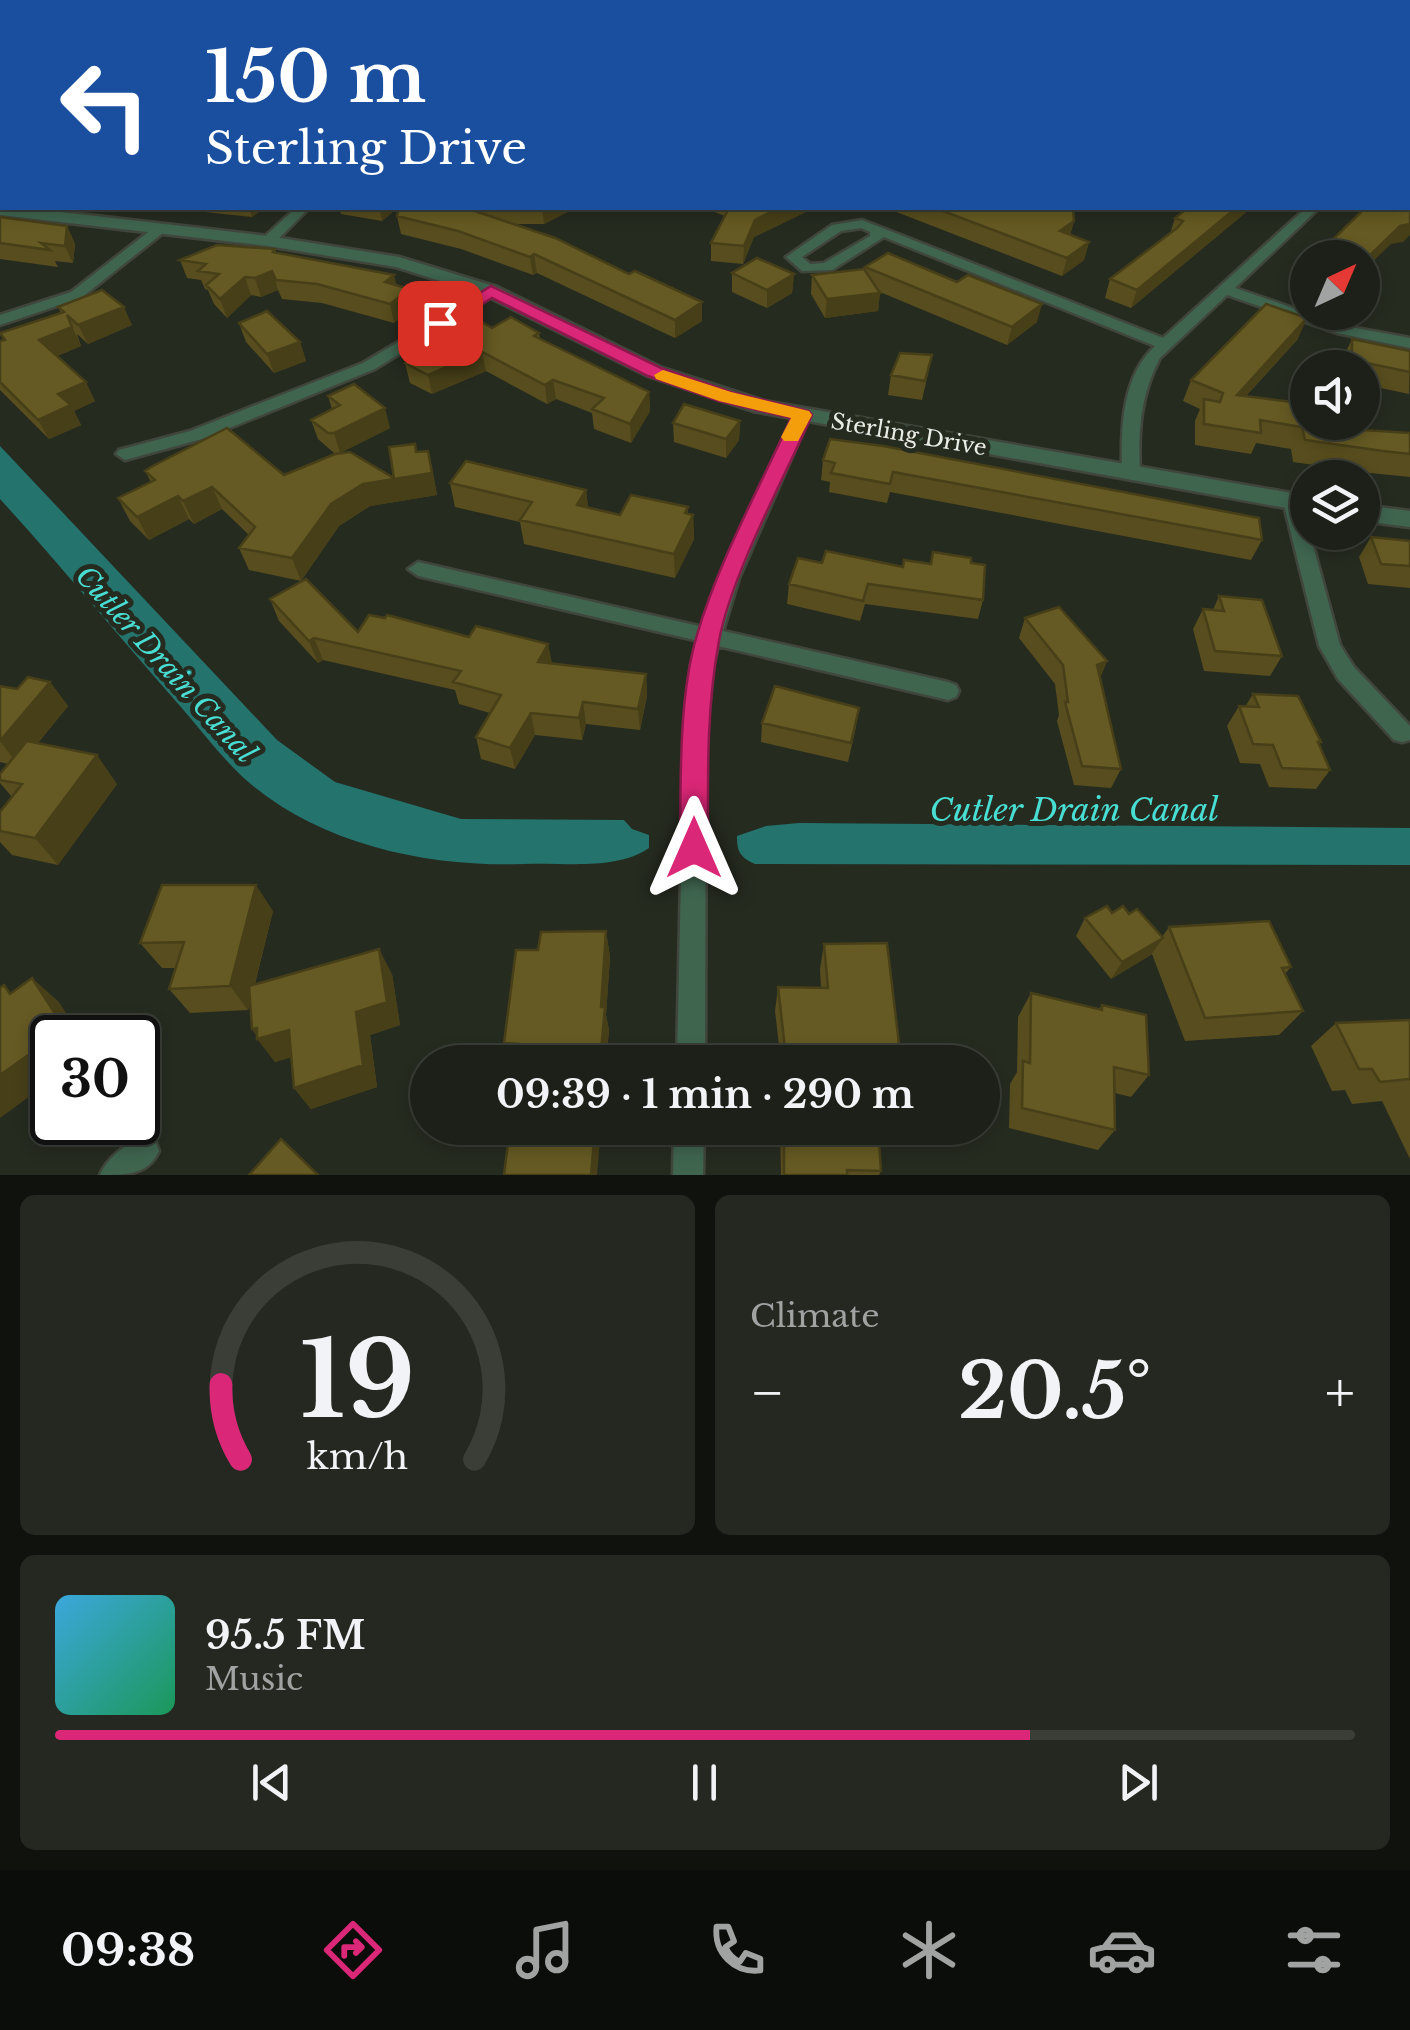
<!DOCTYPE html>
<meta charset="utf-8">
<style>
body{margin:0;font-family:"Libre Baskerville",serif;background:#252821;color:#f1f3f6;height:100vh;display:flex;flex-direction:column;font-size:38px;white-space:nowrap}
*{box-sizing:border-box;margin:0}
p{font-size:32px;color:#a0a3a2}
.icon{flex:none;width:55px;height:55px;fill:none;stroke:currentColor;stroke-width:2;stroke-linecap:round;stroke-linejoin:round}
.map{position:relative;height:1175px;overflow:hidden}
.panel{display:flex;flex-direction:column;gap:20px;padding:20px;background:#0f120d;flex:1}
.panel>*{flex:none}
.top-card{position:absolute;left:0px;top:0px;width:1410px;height:210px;box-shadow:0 5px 15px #0003,0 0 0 2px #3a3e37;background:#1a4fa0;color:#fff;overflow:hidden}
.needle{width:65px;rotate:44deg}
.buttons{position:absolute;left:1290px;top:240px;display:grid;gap:20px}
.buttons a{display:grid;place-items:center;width:90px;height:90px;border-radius:50%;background:#1c2018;box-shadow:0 5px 15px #0003,0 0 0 2px #3a3e37;font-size:50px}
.speed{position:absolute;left:30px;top:1015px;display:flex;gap:20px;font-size:50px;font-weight:700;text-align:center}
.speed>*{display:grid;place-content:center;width:130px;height:130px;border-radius:50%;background:#1c2018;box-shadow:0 5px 15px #0003,0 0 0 2px #3a3e37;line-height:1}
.speed .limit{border:5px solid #111;border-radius:15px;background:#fff;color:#111}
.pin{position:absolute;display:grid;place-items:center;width:85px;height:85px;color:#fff;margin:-42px;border-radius:20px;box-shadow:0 5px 15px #0006}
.me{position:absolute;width:110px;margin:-55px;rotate:0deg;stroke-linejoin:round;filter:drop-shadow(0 0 8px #0008)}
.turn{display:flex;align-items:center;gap:35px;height:210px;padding:0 40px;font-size:45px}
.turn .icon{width:130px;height:130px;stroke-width:2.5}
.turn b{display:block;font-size:70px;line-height:85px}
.big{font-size:75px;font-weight:800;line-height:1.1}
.panel .tile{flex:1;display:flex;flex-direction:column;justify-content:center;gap:15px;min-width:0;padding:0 35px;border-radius:15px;background:#252821}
.panel .dial{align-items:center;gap:0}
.dial svg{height:260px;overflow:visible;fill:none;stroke:#3a3e37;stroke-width:7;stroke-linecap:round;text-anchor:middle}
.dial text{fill:#f1f3f6;stroke:none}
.song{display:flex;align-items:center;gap:30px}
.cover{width:120px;height:120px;border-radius:15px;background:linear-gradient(135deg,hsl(200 70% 55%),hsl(150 70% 35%))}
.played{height:10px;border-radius:5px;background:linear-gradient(90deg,#db2777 75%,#3a3e37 75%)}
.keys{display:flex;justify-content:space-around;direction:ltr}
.heat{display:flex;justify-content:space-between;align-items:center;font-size:55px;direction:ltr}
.panel .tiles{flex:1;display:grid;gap:20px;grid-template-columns:1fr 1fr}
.tile:last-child{grid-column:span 2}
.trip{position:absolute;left:410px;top:1045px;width:590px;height:100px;border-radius:50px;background:#1c2018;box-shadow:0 5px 15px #0003,0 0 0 2px #3a3e37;font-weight:800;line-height:100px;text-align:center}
.tab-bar{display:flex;height:160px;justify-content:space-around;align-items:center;background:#0b0d0a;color:#a0a3a2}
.tab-bar .icon{width:70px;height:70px}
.tab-bar .active{color:#db2777}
.tab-bar b{font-size:45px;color:#f1f3f6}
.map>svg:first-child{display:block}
.water{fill:#24736d}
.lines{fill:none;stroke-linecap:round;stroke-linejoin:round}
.minor-casing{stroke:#41463c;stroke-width:5}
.tertiary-casing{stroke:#41463c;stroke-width:5}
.secondary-casing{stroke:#41463c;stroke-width:4}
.minor{fill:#3f654f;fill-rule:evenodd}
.tertiary{fill:#3f654f;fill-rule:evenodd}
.secondary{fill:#488764;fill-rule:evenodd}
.wall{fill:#574d1e}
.shaded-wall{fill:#473f18}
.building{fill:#655a23;stroke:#473f18;stroke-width:2.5}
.route{fill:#db2777;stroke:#8e194d;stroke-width:2.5}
.slow{fill:#f59e0b}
.labels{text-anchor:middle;stroke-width:10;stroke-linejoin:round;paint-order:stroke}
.far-street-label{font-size:22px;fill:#eaede6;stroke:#262b20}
.water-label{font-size:28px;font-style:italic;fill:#49ded3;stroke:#262b20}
.near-water-label{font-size:32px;font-style:italic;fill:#49ded3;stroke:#262b20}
</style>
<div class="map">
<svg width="1410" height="1175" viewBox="0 0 1410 1175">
<rect width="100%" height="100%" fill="#262b20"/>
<path class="water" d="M0,446L277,740L335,782L461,819L624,820L632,829L649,835V848C615,871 565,862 524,864C430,867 326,846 252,785C225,763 203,732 180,706C120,638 62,567 0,499Z
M799,823L1410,828V865L755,864C740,857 737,852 737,836L766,826Z"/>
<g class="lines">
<defs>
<path id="minor" d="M296,208H309L273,244H263V238Z
M1306,208H1319L1235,288L1345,326L1410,338V348L1337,333L1227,295L1160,358C1140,395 1138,433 1140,474L1131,480L1122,474C1121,431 1121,377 1155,346L884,237L832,270L802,271L786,257L832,225L862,220L1163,338ZM861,228L870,232V236L824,263L810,264L802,257L841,231Z
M156,226L168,229L81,298L0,325V315L71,292Z
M491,287L498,291L496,294L375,369L202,439L125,460L116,454L119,450L190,431L363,363Z
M802,410L810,415L739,578L723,631L948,682L956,685L959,691L956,697L948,700L718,646L713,665L706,739L705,1062H677L684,739L691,665L699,641L418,576L408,569L418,562L703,627L719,578L794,415Z
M1292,495L1301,501L1340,645L1354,667L1410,726V740L1402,742L1394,740L1338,679L1319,646L1283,501Z
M674,1128H704L703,1175H673Z
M144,1136L155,1140L159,1151C148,1175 126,1175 100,1175C107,1158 127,1143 144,1136Z"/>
<path id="tertiary" d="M0,205L268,236L399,257L497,287L662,368L764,401L1308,496V512L753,411L648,376L485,295L396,267L268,246L0,215Z
M1362,505L1410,511V527L1362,521Z"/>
<path id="secondary" d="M1408,132L1410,133V143L1408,142Z"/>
</defs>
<use href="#minor" class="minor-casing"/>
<use href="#tertiary" class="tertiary-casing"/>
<use href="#secondary" class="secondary-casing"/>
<use href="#minor" class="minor"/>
<use href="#tertiary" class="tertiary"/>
<use href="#secondary" class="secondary"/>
</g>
<path class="wall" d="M1410,0V114L1408,113V2H347Z
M0,108H2V185L0,184Z
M167,208H264L252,217Z
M339,208H397L382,221L341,214Z
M468,208H575L544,224H513L629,274L702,302V321L675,338L537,273L533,275L461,249L401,234L397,216Z
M704,208H814L754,237L743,264L711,261V243L725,216Z
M886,208H1073L1074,221L1070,235L1089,242L1084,260L1062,276Z
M1188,208H1251L1131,308L1105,298L1110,279L1170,234L1175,218Z
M0,217L67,226L75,244L73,263L55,261L58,267L0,259Z
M275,249L276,252L410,289L414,307L394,323L322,303L282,299L278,290L261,297L251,295L227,318L214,304L208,290L205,289L201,280L187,278L180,260Z
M1308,264V299L1289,292L1297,274Z
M865,267L1037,322L1007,345L880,292L878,311L825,318L811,294L812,275L865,270Z
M732,273L794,274L792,293L767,308L732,292Z
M58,307L132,325L88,344L77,334L81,346L57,356L95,401L74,411L81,425L49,439L0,390V341L4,340L0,333L61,313Z
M1307,318L1297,340L1246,396L1333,428L1410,433V477L1370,473L1293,462L1291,449L1256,443L1251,454L1195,445V421L1200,409L1183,401L1191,380Z
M239,323L300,342L306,361L274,373L246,342Z
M492,328L539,333L540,339L649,392L650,411L631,443L594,429L592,413L556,399L547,404L486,371L432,394L410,383L405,363L451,340L450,331Z
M1352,339L1410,351L1409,394L1362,384V368H1342L1343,358Z
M928,374L922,400L888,395L891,375Z
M328,396L390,428L340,453H334L318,439L311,420L332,409Z
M740,421L739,440L726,458L674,442L673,423Z
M830,439L1262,540L1251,560L890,492L887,503L829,492L830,482L821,480L823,460Z
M417,452L433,473L437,495L370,506L339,526L301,581L249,570L239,548L249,535L222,509L194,524L189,519L149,540L130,521L118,498L151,482L145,471L394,478Z
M450,483L586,490L588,508L620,515L688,507V513L693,515L694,539L675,578L524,544L520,522L455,507Z
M1371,537L1410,541V588L1368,584L1359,557Z
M933,552L971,563L983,600L978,619L865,604L860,621L787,604L789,584L822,563L902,567L904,560L930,564Z
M1219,596L1282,656L1270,676L1204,671L1193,629L1203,609L1213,610Z
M270,599L358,632L469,637L548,644L552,664L646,674L647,696L640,730L586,724L582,740L535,735L515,769L481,759L476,737L490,713L459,704L455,690L323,660L318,663L279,621Z
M1025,618L1107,661L1100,678L1121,769L1111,788L1074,785L1057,721L1059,715L1055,684L1019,638Z
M50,682L68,706L38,743L117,784L58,865L12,855L0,842V812L12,797L0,783V774L8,764L0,762V686L17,689Z
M1253,694L1321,742L1319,745L1330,770L1316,789L1269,787L1260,764L1240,763L1227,726L1239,706L1245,707Z
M762,723L856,727L848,762L761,742Z
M273,911L255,984L392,974L400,1025L370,1035L377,1087L311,1109L294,1088L291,1057L275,1062L252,1029L250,1003L248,1010L190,1013L169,989L176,968H162L140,943Z
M1129,914L1162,937L1169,927L1291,967L1285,974L1303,1011L1279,1035L1185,1041L1152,954L1111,979L1076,936L1085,918Z
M606,931L610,957L606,1015L609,1030L606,1062H511L504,1043L538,950Z
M824,944L899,1044L892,1062H781L775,1011L778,987L821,988L820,969Z
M1031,993L1099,1009L1102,1005L1149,1075L1131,1097L1115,1093V1130L1098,1150L1009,1128L1010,1084L1017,1072L1018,1017Z
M1410,1020V1159L1382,1101L1352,1104L1345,1090L1332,1091L1311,1046L1336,1023Z
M780,1128H878L881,1171L879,1175H781Z"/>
<path class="shaded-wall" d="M0,26H2V51H0Z
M249,208H264L252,217Z
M379,208H397L382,221Z
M542,208H575L544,224Z
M779,208H814L754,237L743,264L744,246L755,220Z
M1236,208H1251L1131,308L1137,290Z
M1074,221L1069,239L1060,231Z
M1410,224V235L1403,242L1391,244L1362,272V263L1400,226Z
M67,226L75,244L73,263L65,246Z
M1089,242L1084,260L1062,276L1067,258Z
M534,254L537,273L533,275L530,257Z
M272,271L278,290L261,297L255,278Z
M794,274L792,293L767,308V290Z
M394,275L399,294L385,282Z
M245,277L251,295L227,318L220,299Z
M410,289L414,307L394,323L390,304Z
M880,293L878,311L825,318L827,299Z
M702,302V321L675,338V320Z
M1042,304L1037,322L1007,345L1012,327Z
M124,307L132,325L88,344L78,325Z
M67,315L81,346L50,359L39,340Z
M1307,318L1297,340L1227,416L1237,395Z
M300,342L306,361L274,373L267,354Z
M482,352L486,371L432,394L428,375Z
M553,380L556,399L547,404L545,385Z
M86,382L95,401L74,411L81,425L49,439L38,420L58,394Z
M649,392L650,411L631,443L630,424Z
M385,408L390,428L340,453L334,433Z
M740,421L739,440L726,458V439Z
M415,444L421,466L428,451L437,495L370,506L339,526L301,581L292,558L331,504L363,484L422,474Z
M212,487L222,509L194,524L183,501Z
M586,490L589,514L577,505Z
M178,496L189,519L149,540L137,517Z
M688,507V525L693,515L694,539L675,578L674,554Z
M314,638L323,660L318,663L309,641Z
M548,644L552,666L538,662Z
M1107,661L1099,681L1097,665Z
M646,674L647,696L640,730L638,709Z
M50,682L68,706L19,766L0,741Z
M583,702L586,724L582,740L579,718Z
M531,713L535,735L515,769L510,748Z
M97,755L117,784L58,865L35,838Z
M256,885L273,911L248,1010L230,986Z
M606,931L610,957L606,1015L609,1030L606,1062H600L601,1007Z
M1163,938L1151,955L1111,979L1122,962Z
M379,949L392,974L400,1025L370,1035L377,1087L311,1109L294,1088L356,1012Z
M32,978L59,1002L82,1038H53Z
M257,1028L289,1030L306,1053L275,1062L257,1039H259L252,1029Z
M52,1038V1080L0,1118V1075Z
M595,1128H601L597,1175H591Z"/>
<path class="building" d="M0,0H116L120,2H2V26H0Z
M350,0H1410V96L1408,95V2H1038L1031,1V2H347Z
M0,108H2V170H0Z
M1410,164V224L1400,226L1362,263V258H1314L1365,208H1408V167Z
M399,208H442L455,210L466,208L555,238L629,274L635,271L702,302L675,320L534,254L530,257L458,231L397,216Z
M729,208H779L755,220L744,246L711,243Z
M935,208H1073L1074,221L1060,231L1089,242L1067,258Z
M1188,208H1236L1137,290L1110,279L1177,228L1183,221L1175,218Z
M0,217L67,226L65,246L41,243L50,250L0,243Z
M217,245L275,249L273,252L394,275L385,282L410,289L390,304L317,284L276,280L272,271L255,278L245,277L220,299L206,285L219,274L198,271L206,264L180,260Z
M888,253L957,282L968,275L1042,304L1012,327L865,267Z
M757,258L794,274L767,290L732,273Z
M1308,264V277L1297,274Z
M864,269L880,293L827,299L812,275Z
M102,290L124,307L78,325L67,315L72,327L39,340L86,382L58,394L71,405L38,420L0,382V341L5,340L0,333L64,312L58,307Z
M1266,304L1307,318L1237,395L1308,404V422H1332L1333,428L1410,433V454L1383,451L1305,440L1302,427L1260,420L1261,433L1204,424V399L1220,402L1223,393L1191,380Z
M267,311L300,342L267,354L239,323Z
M511,317L539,333L534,336L649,392L630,424L592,409L604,398L553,380L545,385L482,352L428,375L405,363L458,336L450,331L475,318L492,328Z
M1352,339L1410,351V372L1352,360Z
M900,353L932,355L925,381L891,375Z
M354,384L385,408L334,433H328L311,420L340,405L328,396Z
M684,404L740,421L726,439L673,423Z
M227,428L284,475L335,454L350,452L394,478L389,447L415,444L416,452L428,451L432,473L363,484L331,504L292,558L239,548L255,527L212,487L183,501L178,496L137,517L118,498L155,480L145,471L151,467Z
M830,439L883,446L1259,518L1262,540L893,472L890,484L831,473L835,463L823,460Z
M466,461L586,490L577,505L620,515L631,495L688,507L685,513L693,515L674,554L520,520L532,502L450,483Z
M1371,537L1410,541V566L1381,564Z
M826,551L903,567L904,560L931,564L933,552L971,558V563L985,565L983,600L868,584L863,601L789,584L798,558L822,563Z
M306,579L358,632L369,615L385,618L387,615L469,637L476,626L548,644L538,662L646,674L638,709L583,702L579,718L531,713L510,748L476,737L501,695L453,682L461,671L314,638L309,641L270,599Z
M1219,596L1262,600L1282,656L1215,651L1203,609L1224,611Z
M1059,607L1107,661L1097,665L1121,769L1082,766L1065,702H1068L1063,665L1025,618Z
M28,677L50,682L0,741V686L17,689Z
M775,686L859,708L851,743L762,723Z
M1253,694L1298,696L1321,742H1318L1330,770L1282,768L1273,745L1253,744L1239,706L1259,707Z
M27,741L97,755L35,838L0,831V812L22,784L0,780V774Z
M162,885H256L230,986L169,989L184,942L140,943Z
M1107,906L1112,913L1123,906L1129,914L1137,909L1163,938L1122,962L1085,918Z
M1269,921L1291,967L1282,968L1303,1011L1205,1018L1169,927Z
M606,931L601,1007H605L600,1062H517L519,1044L504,1043L516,950H538L541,932Z
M887,943L899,1044L785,1048L778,987L828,988L824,944Z
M379,949L387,1002L356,1012L363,1065L294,1088L289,1030L257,1039V1028L252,1029L249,986Z
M32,978L65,1029L0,1075V988L4,985L10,994Z
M1031,993L1102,1010V1005L1146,1015L1149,1075L1114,1067L1115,1130L1022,1108L1023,1061L1030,1063Z
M1410,1020V1079L1380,1082L1372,1069H1359L1336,1023Z
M510,1128H595L591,1175H504Z
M784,1128H878L881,1171L847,1170V1175H784Z
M281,1139L318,1175H249Z"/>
<path class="route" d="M491,286L661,368L731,392L809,411L812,415C784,479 731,575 719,641C706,710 708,779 708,848L704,857L694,860L684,857L680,848C681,782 678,698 697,635C719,560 759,489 791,418L719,401L648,376L492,298L446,327L431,323Z"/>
<path class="slow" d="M663,370L731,392L809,411L812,415L798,441H784L781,437L791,418L719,401L656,379L654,375Z"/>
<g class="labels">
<g class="far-street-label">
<text transform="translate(909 434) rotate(10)" y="8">Sterling Drive</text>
</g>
<g class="water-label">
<text transform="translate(166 664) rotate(48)" y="10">Cutler Drain Canal</text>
</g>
<g class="near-water-label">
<text x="1074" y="821">Cutler Drain Canal</text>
</g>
</g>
</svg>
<div class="buttons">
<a><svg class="needle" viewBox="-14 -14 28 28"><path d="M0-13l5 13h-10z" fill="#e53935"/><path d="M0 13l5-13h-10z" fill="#a0a3a2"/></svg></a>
<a><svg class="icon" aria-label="sound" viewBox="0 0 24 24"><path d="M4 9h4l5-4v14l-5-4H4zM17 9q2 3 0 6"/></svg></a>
<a><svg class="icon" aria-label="layers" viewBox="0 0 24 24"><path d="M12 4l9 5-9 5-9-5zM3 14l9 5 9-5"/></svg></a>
</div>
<div class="speed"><div class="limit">30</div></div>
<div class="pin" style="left:440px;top:323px;background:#d93025"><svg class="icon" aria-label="arrive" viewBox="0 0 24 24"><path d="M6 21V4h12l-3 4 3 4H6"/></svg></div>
<svg class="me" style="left:694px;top:848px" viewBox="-20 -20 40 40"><path d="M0-17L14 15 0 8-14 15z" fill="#db2777" stroke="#fff" stroke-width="4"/></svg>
<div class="trip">09:39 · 1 min · 290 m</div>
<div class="top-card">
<div class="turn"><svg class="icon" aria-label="left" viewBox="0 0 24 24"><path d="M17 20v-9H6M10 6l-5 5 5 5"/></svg><div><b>150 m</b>Sterling Drive</div></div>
</div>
</div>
<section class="panel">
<div class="tiles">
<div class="tile dial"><svg viewBox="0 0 100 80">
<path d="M14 69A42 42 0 1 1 86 69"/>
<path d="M14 69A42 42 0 0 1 8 46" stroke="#db2777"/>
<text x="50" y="56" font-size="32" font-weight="700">19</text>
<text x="50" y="72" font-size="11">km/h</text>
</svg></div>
<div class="tile"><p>Climate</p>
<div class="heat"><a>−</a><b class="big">20.5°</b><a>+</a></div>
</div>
<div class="tile">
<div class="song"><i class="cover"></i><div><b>95.5 FM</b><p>Music</p></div></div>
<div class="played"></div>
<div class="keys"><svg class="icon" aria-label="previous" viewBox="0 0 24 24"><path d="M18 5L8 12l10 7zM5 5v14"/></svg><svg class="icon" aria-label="pause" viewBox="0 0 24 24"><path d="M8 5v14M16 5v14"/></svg><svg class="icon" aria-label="next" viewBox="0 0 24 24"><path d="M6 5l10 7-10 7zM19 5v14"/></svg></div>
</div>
</div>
</section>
<nav class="tab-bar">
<b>09:38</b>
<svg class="icon active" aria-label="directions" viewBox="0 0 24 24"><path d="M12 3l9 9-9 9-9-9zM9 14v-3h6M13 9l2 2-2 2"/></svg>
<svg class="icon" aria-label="music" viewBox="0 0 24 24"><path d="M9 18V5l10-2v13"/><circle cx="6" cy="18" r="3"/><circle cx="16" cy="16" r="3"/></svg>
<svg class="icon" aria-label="phone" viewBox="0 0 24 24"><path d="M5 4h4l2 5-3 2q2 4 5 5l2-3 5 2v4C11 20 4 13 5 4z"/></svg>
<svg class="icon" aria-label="climate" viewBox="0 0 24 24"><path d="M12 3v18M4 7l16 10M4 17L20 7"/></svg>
<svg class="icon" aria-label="car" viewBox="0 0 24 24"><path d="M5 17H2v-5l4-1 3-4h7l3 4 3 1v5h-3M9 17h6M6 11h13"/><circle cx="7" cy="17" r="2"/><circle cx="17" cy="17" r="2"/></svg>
<svg class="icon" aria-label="filters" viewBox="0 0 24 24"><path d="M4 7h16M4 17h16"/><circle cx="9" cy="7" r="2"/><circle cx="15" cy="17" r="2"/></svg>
</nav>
